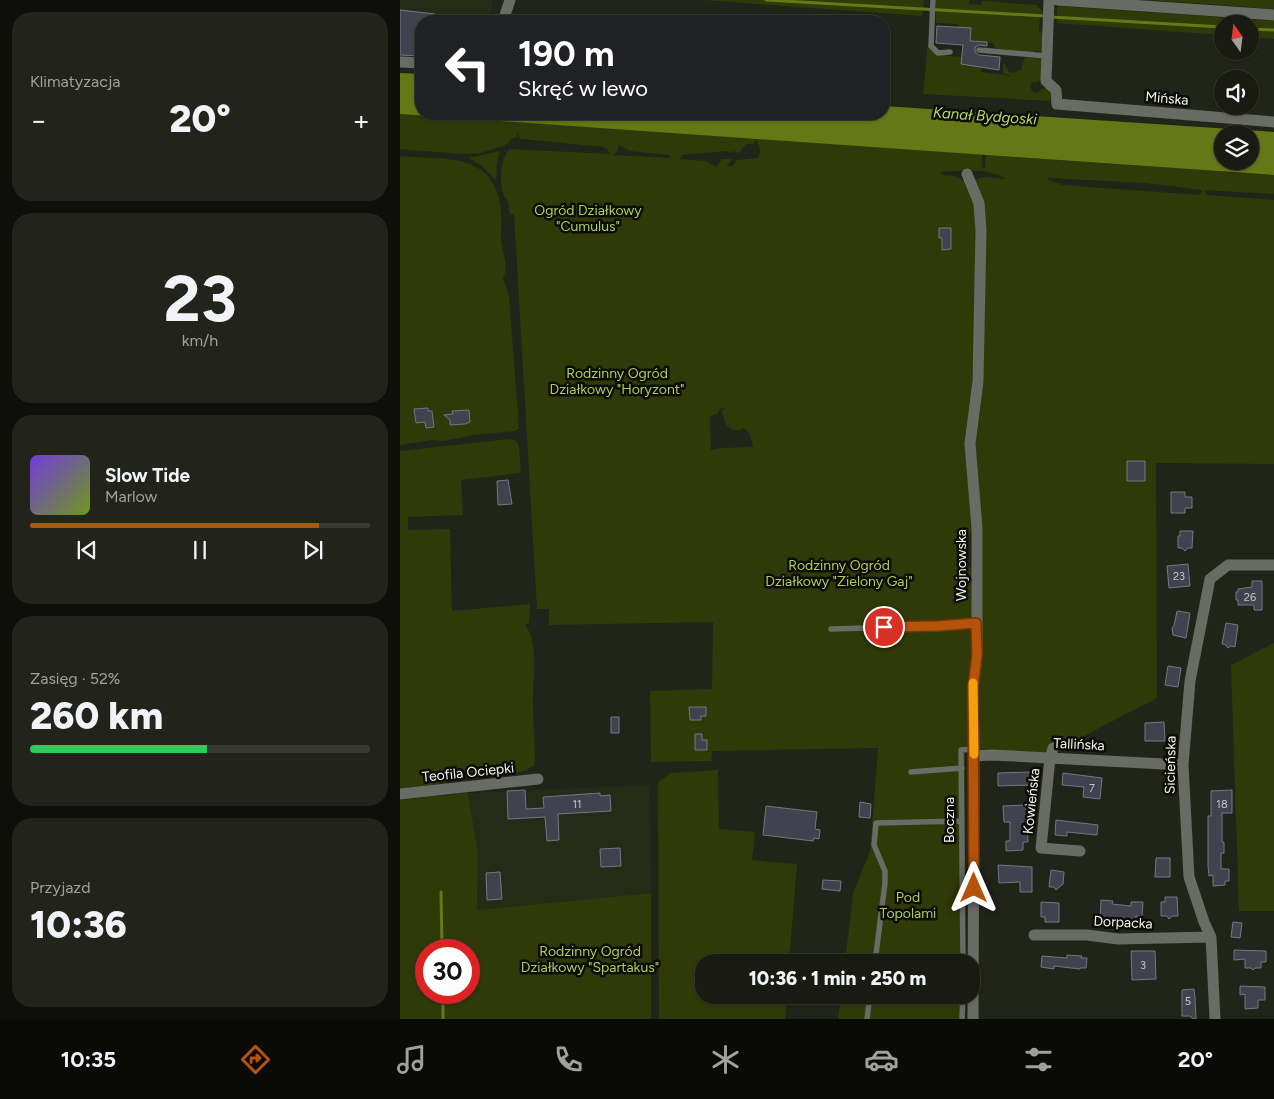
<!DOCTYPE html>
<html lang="pl">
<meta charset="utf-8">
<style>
body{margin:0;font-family:Figtree,sans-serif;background:#22241b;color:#f1f3f6;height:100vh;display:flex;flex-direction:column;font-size:19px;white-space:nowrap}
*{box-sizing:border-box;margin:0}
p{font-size:16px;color:#9fa19f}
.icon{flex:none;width:28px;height:28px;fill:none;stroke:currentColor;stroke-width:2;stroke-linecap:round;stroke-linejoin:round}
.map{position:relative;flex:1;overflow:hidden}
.panel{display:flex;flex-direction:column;gap:12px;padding:12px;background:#0e0f0a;width:400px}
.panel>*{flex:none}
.top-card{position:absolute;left:15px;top:15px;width:475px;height:105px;border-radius:20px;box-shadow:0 1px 4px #0004,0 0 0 1px #373932;background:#202124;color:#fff;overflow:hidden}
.needle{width:32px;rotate:346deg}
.tools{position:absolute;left:814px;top:15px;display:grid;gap:10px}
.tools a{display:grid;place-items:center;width:45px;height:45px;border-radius:50%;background:#191b12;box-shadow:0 1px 4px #0004,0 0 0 1px #373932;font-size:25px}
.speed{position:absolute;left:15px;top:939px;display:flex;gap:10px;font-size:25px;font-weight:700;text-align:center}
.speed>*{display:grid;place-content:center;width:65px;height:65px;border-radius:50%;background:#191b12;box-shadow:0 1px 4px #0004,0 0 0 1px #373932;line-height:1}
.speed .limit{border:8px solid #d22;background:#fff;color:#111}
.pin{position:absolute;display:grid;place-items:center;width:42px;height:42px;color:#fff;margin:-21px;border:2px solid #fff;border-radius:50%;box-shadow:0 1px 5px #0007}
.me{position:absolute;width:55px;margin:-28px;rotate:0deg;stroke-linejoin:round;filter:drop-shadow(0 0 4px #0008)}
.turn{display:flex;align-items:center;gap:18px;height:105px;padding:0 20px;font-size:22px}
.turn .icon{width:65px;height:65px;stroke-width:2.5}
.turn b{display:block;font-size:35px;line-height:42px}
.big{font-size:38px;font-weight:800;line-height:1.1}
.panel .widget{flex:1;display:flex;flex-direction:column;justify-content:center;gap:8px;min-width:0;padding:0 18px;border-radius:20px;background:#22241b}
.panel .dial{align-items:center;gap:0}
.dial b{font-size:65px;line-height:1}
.song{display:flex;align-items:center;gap:15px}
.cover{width:60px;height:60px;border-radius:8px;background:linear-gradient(135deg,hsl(260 70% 55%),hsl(80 70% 35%))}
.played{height:5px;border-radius:2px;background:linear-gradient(90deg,#b45309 85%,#373932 85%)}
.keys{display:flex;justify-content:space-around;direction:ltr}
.heat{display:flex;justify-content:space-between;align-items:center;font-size:28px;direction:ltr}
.charge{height:8px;border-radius:4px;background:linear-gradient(90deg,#34c759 52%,#373932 0)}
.trip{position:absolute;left:295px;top:954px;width:285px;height:50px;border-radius:20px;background:#191b12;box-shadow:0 1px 4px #0004,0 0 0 1px #373932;font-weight:800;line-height:50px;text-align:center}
.tabs{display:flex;height:80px;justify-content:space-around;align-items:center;background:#0a0b07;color:#9fa19f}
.tabs .icon{width:35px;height:35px}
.tabs .on{color:#b45309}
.tabs b{font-size:22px;color:#f1f3f6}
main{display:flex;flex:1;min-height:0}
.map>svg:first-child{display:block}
.built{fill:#262b18}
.green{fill:#303908;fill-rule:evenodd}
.water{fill:#667716;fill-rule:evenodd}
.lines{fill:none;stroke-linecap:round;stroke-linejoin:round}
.stream{stroke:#667716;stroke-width:3}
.building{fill:#42424f;stroke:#767684}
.lane{stroke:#696b65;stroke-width:5.5}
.street{stroke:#696b65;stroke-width:11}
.route-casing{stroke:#753606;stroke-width:12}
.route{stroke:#b45309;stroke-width:9}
.slow{stroke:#f59e0b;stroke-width:9}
.labels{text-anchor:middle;stroke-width:5;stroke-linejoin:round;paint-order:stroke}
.number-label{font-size:11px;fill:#c6c8c5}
.street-label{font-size:14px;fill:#f2f5ec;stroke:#0c0d08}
.park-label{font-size:14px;fill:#b4cc54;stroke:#0c0d08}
.water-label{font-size:15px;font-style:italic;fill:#c1d962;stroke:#0c0d08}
</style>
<main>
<section class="panel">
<div class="widget"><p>Klimatyzacja</p>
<div class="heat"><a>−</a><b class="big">20°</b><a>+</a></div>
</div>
<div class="widget dial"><b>23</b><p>km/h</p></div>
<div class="widget">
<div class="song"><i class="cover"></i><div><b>Slow Tide</b><p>Marlow</p></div></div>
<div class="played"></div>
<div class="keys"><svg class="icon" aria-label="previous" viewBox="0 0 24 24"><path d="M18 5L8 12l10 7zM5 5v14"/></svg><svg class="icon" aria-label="pause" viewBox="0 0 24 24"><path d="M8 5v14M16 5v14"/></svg><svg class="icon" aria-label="next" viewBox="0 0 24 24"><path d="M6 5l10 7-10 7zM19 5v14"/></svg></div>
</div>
<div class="widget"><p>Zasięg · 52%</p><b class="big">260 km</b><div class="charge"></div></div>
<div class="widget"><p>Przyjazd</p><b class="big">10:36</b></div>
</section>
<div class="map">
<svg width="874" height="1019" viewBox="0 0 874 1019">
<rect width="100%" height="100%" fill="#212418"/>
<path class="built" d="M0,0H93L90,21H21V61L0,60Z
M250,785L251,893L77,910L78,853L68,793Z"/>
<path class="green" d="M304,0H524L522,16Z
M536,0H569V4L581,5L582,1L637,5L643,12L640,18L639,31L644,33L641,52L635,51L634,53L598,49L594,47V43L578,42L576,61L582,62L581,72L611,76L603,73V64H605L608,71L613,73L621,69L625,57L643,58V78L638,82H632L630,86L632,91L637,93L644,88L651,90L650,101L523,94L528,42C534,57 549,56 563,57L561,64L568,65L571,28L558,27V24L536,23Z
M745,0H874V9L746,0Z
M657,6L874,21V39L850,37V24H822V35L657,23Z
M17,111H21V114H52L70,117L113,118L144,122L150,120L156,124L582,154V167L585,168L586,155L874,175V194L804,190L807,195L874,200V464L756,463L757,698L659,749H649L641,757H633L627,753L585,750L579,749C573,738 578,728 580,717L576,709L574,688L581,669L580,591L578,562L576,559V553L579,546V507L573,463V433L581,375L580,346L583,238L581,199L573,185L574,180L584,177L605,179C592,168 558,171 541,172V174C545,176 548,175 553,176C572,180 576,201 578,218L577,338L572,370V403L569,436L567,440L572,472L571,481L576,488L572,492L575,529L570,533L569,537H566V566L570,568L573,565L575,612L573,627L574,644L570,666V683L568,696L570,700L568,703L571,708L569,729L571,748L565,747V962H445L453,894L470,851L478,748L312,751L311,761L251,762L250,691L312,689L313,622L149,625V609H137L114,214L111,215C108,210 110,208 108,203C108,200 105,198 104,196C99,181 99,160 110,149L210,154L207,149L203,147L122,139H120L117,131V137L111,139L106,145L81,153L61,154L0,149V112L13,113ZM357,139C358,149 363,147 358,158L337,160L332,166H327L332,159H322L316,167L306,161L279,159L283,155L326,151L331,153L333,151L339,153L346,144H353ZM219,145L230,151L269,155L271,158L213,155L217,152ZM648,178L745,183L803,190L799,195L663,185L648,180ZM321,408H325L322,410C325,423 326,431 341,430L343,428L350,434L353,447L322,448L311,450L310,416L317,414Z
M100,151L97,165L96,181L82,166L69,158Z
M0,156C39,160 91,151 100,203C102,215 101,226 101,238C102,252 109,266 103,279L109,296L119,428L116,431L74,435L44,441L32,440L0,445Z
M110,439L116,441L119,446L121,473L61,480L63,515L8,517V530L50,529L52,611L130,604L129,623L125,624C140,646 132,678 133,704C133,722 135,740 135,758L134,766L124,771L114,773L83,775L68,771L45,782L19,788L0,789V451Z
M874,643V911H839L831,665Z
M318,770L319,829L355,832L352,860L397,864L389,962H304V995H387L385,1019H259L258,782L271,773Z
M68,793L78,853L77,910L251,893V1019H0V800ZM26,950H69V992H26Z
M441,995H565V1019H438Z"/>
<path class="water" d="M0,73L21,74V114H484V106L874,132V175L0,114ZM822,134H850V161H822Z"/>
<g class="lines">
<path class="stream" d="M366,0L645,16
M651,17L822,27
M850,29L874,30
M41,892L42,950
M43,992V1019"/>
</g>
<path class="building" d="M0,10L35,14L34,21H21V56L0,55Z
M537,26L571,28L570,41L587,42V46L579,45L575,47V52L579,55L600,57L599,70L561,64L563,45L536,43Z
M539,228H551V249L542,250V238H539Z
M28,408V411H32L34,427L26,428L25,422L16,423L14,409Z
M69,410L70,422L65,424L50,425V420L44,415L53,414L52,411Z
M727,461H745V481H727Z
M108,480L112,504L98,505L97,481Z
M771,492H785V497H792V508H785V513H771Z
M780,531H793L792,548H788L785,551L782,548H778V536H780Z
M788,564L790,586L769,588L767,566Z
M852,581H862V610H854V605H838V600H836V592H838V589L852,587Z
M777,611L790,613L786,638L773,635L772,628L774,626Z
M826,623L838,625L835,647L831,646L828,648L826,645L822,644Z
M768,666L781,668L778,687L765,685Z
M289,707H306V716H301V720H290Z
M211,717H219V733H211Z
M764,722L765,741H745V723Z
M295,734H302V740H307V750H295Z
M631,772V785L598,786V773Z
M663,773L702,778L700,799L683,797L684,787L662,785Z
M125,790L126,809L144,808L143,797L200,793V796L210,795L211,811L158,814L159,840L147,841L145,817L108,819L107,791Z
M832,790V813H822V842H824V853H821V869H829V881H825V885L813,886V875L809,876L808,865V816H811V791Z
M460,802L471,804L470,818L459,817Z
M626,805L628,842H623V850L606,851V841H610V822H604L603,806Z
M366,806L417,812L415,829L420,830L419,839L414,838L413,841L363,835Z
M656,820L698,825L697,835L667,832V836L655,835Z
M220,848L221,866L201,867L200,849Z
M756,858H770V877H755Z
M598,865L632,867V892H620V882L599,883Z
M651,870L664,872L663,884L656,890L654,887H649Z
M100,872L102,899L87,900L86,873Z
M423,880L441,881L440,891L422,889Z
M765,897H777L778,916H772L769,919L767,916H761V902H765Z
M701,900L713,901L712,904L731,906V902H743L742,916H736V923H700Z
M641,902L659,903V922H645V917H641Z
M833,922L842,923L840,938L831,937Z
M834,950L866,951V962H861V968H855L853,970L851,968H845V959L834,960Z
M731,951H755L756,979L732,980Z
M667,955L682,956L681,958H687L686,968H680V969L654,966V969L641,967L642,956L667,958Z
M840,986L865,987V1000H858V1008L845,1009V994L840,995Z
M794,989L795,998L796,1019H793L790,1016H782V990Z"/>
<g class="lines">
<path class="lane" d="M533,0L531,46L538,53L550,52
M579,50L647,56
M431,629L538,626L576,623
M511,772L562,768
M475,962L485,883V871L474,845L476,823L562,821
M563,962L561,750L574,749
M467,1019L470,995
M562,1019L563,995"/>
<path class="street" d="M649,0L646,81L656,90L657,104L874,122
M657,0L874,15
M103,21L110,0
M0,62L21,63
M567,174L579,203L581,231L578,381L570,444L577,528V655L573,688L574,749L573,1019
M653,748L650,758L641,848L680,851
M574,756L592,755L783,765
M0,794L138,779
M634,935H687L718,939L811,937
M815,1019L811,937L804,922L789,877L783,765L790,681L810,579L828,565H874"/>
</g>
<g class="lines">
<defs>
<path id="route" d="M484,627L538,626L576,623L577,655L573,688L574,888"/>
</defs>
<use href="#route" class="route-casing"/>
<use href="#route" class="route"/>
<path class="slow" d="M573,683L574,754"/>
</g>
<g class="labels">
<g class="number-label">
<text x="779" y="580">23</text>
<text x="850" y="601">26</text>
<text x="692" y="792">7</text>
<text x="177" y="808">11</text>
<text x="822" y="808">18</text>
<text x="743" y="969">3</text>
<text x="788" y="1005">5</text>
</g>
<g class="street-label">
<text transform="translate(767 98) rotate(5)" y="5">Mińska</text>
<text transform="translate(561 565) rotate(-90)" y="5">Wojnowska</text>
<text transform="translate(679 744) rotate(3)" y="5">Tallińska</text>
<text transform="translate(770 765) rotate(-89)" y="5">Sicieńska</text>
<text transform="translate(68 772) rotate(-6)" y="5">Teofila Ociepki</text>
<text transform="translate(631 801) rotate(-84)" y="5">Kowieńska</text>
<text transform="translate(549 820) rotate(-90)" y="5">Boczna</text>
<text transform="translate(723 922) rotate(3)" y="5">Dorpacka</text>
</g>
<g class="park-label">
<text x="188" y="215">Ogród Działkowy<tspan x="188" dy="16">"Cumulus"</tspan></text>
<text x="217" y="378">Rodzinny Ogród<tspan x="217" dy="16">Działkowy "Horyzont"</tspan></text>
<text x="439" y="570">Rodzinny Ogród<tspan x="439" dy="16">Działkowy "Zielony Gaj"</tspan></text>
<text x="508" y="902">Pod<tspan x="508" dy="16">Topolami</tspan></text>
<text x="190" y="956">Rodzinny Ogród<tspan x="190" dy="16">Działkowy "Spartakus"</tspan></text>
</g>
<g class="water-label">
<text transform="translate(585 116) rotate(4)" y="5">Kanał Bydgoski</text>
</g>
</g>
</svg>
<div class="tools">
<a><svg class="needle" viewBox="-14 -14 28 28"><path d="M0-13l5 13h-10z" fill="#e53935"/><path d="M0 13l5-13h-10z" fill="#9fa19f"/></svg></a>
<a><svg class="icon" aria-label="sound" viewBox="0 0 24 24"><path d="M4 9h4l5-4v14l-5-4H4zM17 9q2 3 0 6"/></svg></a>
<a><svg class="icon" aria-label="layers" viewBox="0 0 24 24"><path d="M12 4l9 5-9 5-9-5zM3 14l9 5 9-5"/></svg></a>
</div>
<div class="speed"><div class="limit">30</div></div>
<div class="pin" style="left:484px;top:627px;background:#d93025"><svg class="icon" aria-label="arrive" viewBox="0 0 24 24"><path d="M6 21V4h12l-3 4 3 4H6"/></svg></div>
<svg class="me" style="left:574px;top:888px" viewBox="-20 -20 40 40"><path d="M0-17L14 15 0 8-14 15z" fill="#b45309" stroke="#fff" stroke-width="4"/></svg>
<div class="trip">10:36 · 1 min · 250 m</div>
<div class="top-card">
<div class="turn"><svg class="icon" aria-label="left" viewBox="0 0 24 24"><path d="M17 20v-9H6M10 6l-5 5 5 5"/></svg><div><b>190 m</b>Skręć w lewo</div></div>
</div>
</div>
</main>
<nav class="tabs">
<b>10:35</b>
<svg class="icon on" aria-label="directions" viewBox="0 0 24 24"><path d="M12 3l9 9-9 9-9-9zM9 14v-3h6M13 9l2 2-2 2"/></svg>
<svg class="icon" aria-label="music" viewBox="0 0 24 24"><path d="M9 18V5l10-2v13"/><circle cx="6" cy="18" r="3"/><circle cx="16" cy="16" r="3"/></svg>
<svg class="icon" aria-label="phone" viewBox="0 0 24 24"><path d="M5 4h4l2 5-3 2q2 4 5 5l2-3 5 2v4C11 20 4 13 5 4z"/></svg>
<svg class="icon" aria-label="climate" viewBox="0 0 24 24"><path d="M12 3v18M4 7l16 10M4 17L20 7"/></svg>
<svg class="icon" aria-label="car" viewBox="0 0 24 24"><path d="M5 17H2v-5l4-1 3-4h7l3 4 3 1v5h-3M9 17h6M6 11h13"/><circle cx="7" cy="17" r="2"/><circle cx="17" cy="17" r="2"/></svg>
<svg class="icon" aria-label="filters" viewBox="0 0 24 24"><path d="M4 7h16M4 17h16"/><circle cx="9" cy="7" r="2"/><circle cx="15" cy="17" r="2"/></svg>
<b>20°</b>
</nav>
